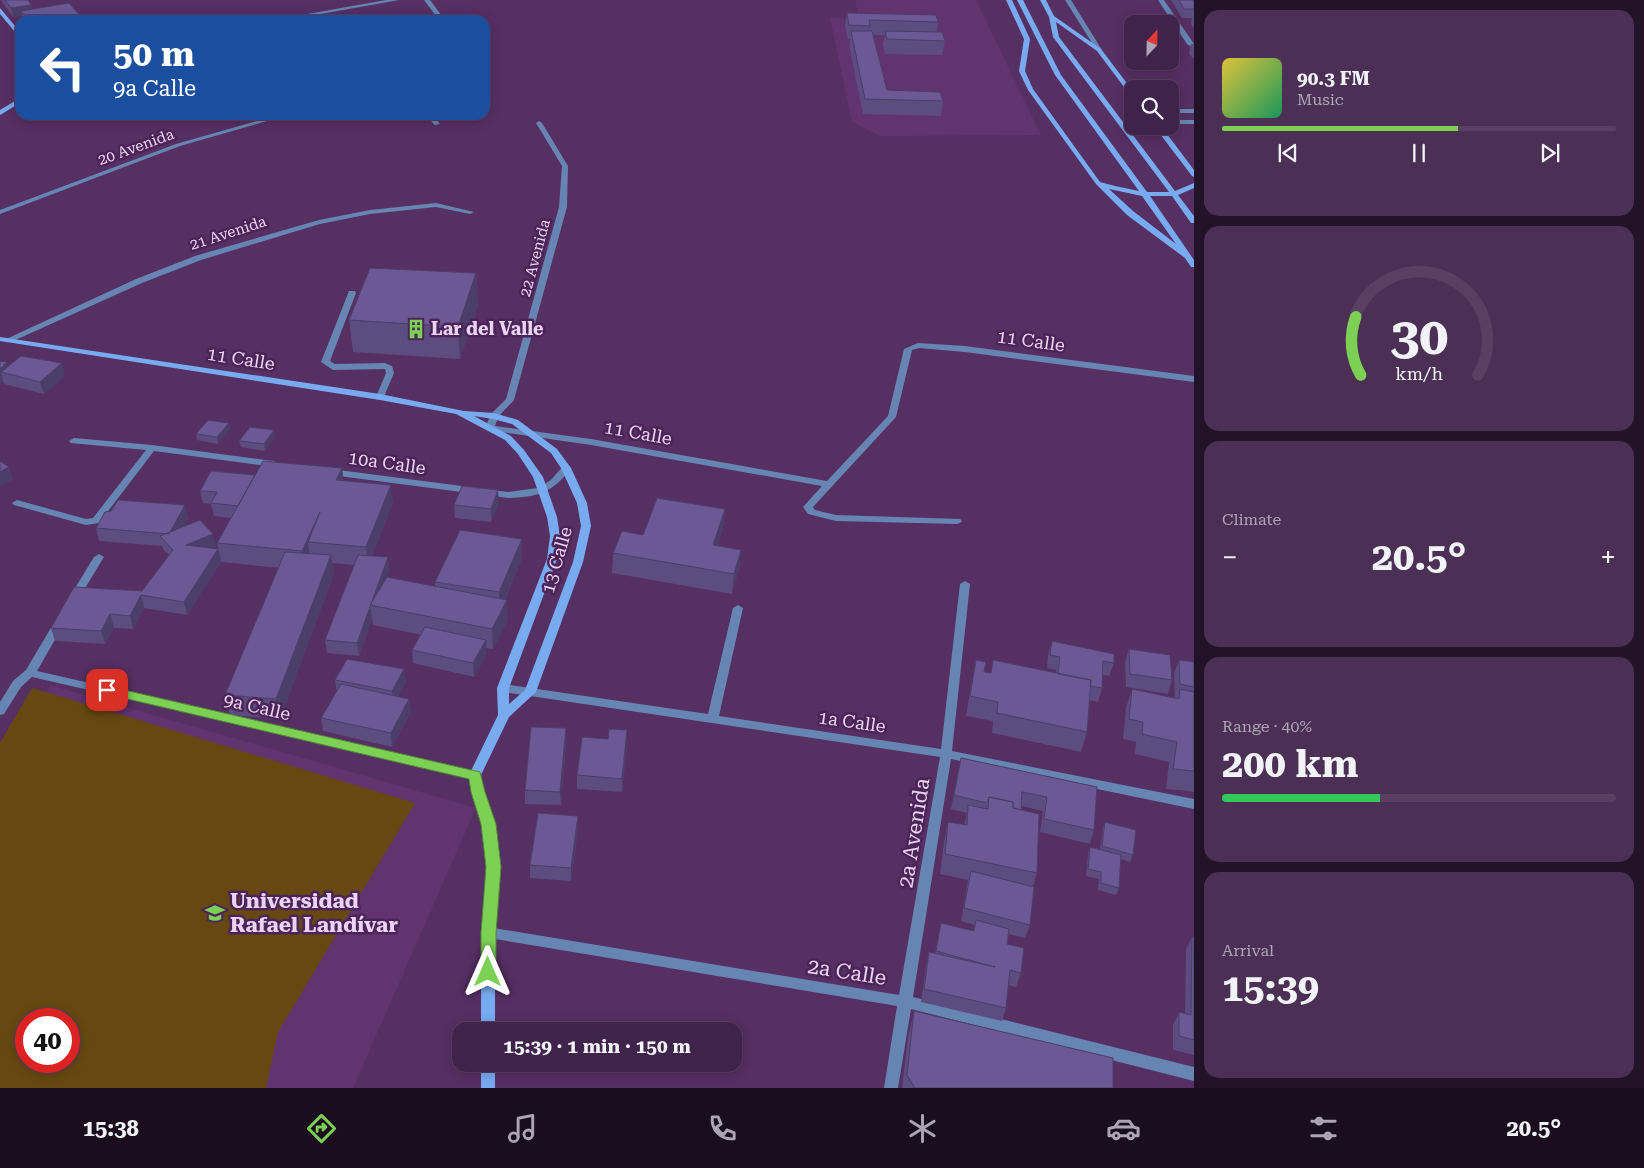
<!DOCTYPE html>
<meta charset="utf-8">
<style>
body{margin:0;font-family:"Roboto Serif",serif;background:#4b2f54;color:#f1f3f6;height:100vh;display:flex;flex-direction:column;font-size:19px;white-space:nowrap}
*{box-sizing:border-box;margin:0}
p{font-size:16px;color:#aea4b5}
.icon{flex:none;width:28px;height:28px;fill:none;stroke:currentColor;stroke-width:2;stroke-linecap:round;stroke-linejoin:round}
.map{position:relative;flex:1;overflow:hidden}
.drawer{display:flex;flex-direction:column;gap:10px;padding:10px;background:#231329;width:450px}
.drawer>*{flex:none}
.top-card{position:absolute;left:15px;top:15px;width:475px;height:105px;border-radius:15px;box-shadow:0 2px 12px #0003,0 0 0 1px #594062;background:#1a4fa0;color:#fff;overflow:hidden}
.needle{width:32px;rotate:22deg}
.tools{position:absolute;left:1124px;top:15px;display:grid;gap:10px}
.tools a{display:grid;place-items:center;width:55px;height:55px;border-radius:10px;background:#40234a;box-shadow:0 2px 12px #0003,0 0 0 1px #594062;font-size:25px}
.speed{position:absolute;left:15px;top:1008px;display:flex;gap:10px;font-size:25px;font-weight:700;text-align:center}
.speed>*{display:grid;place-content:center;width:65px;height:65px;border-radius:50%;background:#40234a;box-shadow:0 2px 12px #0003,0 0 0 1px #594062;line-height:1}
.speed .limit{border:8px solid #d22;background:#fff;color:#111}
.pin{position:absolute;display:grid;place-items:center;width:42px;height:42px;color:#fff;margin:-21px;border-radius:10px;box-shadow:0 2px 8px #0006}
.me{position:absolute;width:55px;margin:-28px;rotate:0deg;stroke-linejoin:round;filter:drop-shadow(0 0 4px #0008)}
.turn{display:flex;align-items:center;gap:18px;height:105px;padding:0 15px;font-size:22px}
.turn .icon{width:65px;height:65px;stroke-width:2.5}
.turn b{display:block;font-size:35px;line-height:42px}
.big{font-size:38px;font-weight:700;line-height:1.1}
.drawer .widget{flex:1;display:flex;flex-direction:column;justify-content:center;gap:8px;min-width:0;padding:0 18px;border-radius:15px;background:#4b2f54}
.drawer .dial{align-items:center;gap:0}
.dial svg{height:130px;overflow:visible;fill:none;stroke:#594062;stroke-width:7;stroke-linecap:round;text-anchor:middle}
.dial text{fill:#f1f3f6;stroke:none}
.song{display:flex;align-items:center;gap:15px}
.cover{width:60px;height:60px;border-radius:8px;background:linear-gradient(135deg,hsl(50 70% 55%),hsl(150 70% 35%))}
.played{height:5px;border-radius:2px;background:linear-gradient(90deg,#7cd155 60%,#594062 60%)}
.keys{display:flex;justify-content:space-around;direction:ltr}
.heat{display:flex;justify-content:space-between;align-items:center;font-size:28px;direction:ltr}
.charge{height:8px;border-radius:4px;background:linear-gradient(90deg,#34c759 40%,#594062 0)}
.trip{position:absolute;left:452px;top:1022px;width:290px;height:50px;border-radius:15px;background:#40234a;box-shadow:0 2px 12px #0003,0 0 0 1px #594062;font-weight:700;line-height:50px;text-align:center}
.tab-bar{display:flex;height:80px;justify-content:space-around;align-items:center;background:#1a0e1e;color:#aea4b5}
.tab-bar .icon{width:35px;height:35px}
.tab-bar .current{color:#7cd155}
.tab-bar b{font-size:22px;color:#f1f3f6}
main{display:flex;flex:1;min-height:0}
.map>svg:first-child{display:block}
.built{fill:#613470;fill-rule:evenodd}
.green{fill:#674811;fill-rule:evenodd}
.lines{fill:none;stroke-linecap:round;stroke-linejoin:round}
.street{fill:#6685b2;fill-rule:evenodd}
.secondary{fill:#78aaf0;fill-rule:evenodd}
.wall{fill:#5c4c80}
.shaded-wall{fill:#4b3e68}
.building{fill:#6b5895;stroke:#4b3e68}
.route{fill:#7cd155;stroke:#518837}
.labels{text-anchor:middle;stroke-width:5;stroke-linejoin:round;paint-order:stroke}
.far-street-label{font-size:15px;fill:#ebd4f3;stroke:#4b2458}
.poi-label{font-size:18px;font-weight:bold;fill:#ebd4f3;stroke:#4b2458;text-anchor:start}
.street-label{font-size:18px;fill:#ebd4f3;stroke:#4b2458}
.near-street-label{font-size:21px;fill:#ebd4f3;stroke:#4b2458}
.near-poi-label{font-size:21px;font-weight:bold;fill:#ebd4f3;stroke:#4b2458;text-anchor:start}
</style>
<main>
<div class="map">
<svg width="1194" height="1088" viewBox="0 0 1194 1088">
<rect width="100%" height="100%" fill="#562f63"/>
<path class="built" d="M856,0H976L1041,135L880,136L852,122L830,18L858,19Z
M50,685L476,808L353,1088H0V774ZM26,1019H69V1061H26Z"/>
<path class="green" d="M32,688L415,803L278,1032L266,1088H0V743ZM26,1019H69V1061H26Z"/>
<g class="lines">
<path class="street" d="M386,0H399L287,20H274Z
M424,0H430L445,20H439Z
M1065,0H1071L1102,50L1101,51H1097Z
M1158,0H1164L1194,44V49L1187,44Z
M1170,109H1194V113H1170Z
M278,115H288L180,146L0,214V210L176,144Z
M425,115H432L440,124L435,125Z
M1170,120H1194V124H1170Z
M539,121L542,123L568,166L567,207L514,400L498,417L495,426L591,439L827,481L888,416L904,349L918,343L965,346L1194,376V382L965,352L919,348L912,350L896,417L813,507L815,510L836,515L960,519L962,521L960,523L957,524L836,521L808,514L803,507L822,486L591,445L487,430L485,428L491,414L506,399L559,207L562,166L536,123Z
M436,203L474,212L470,214L436,207L370,214L320,224L201,260L142,283L11,342H5L4,340L136,279L195,256L319,220L370,210Z
M349,291H355L356,293L330,361L335,364L385,363L392,366L394,373L383,399H377L376,397L386,373L385,369L333,370L321,362Z
M74,438L152,445L274,461L279,464L274,467L154,451L99,523L86,525L14,505L12,503L17,500L86,519L93,518L146,450L71,443L69,441Z
M566,465L571,468C553,493 537,497 508,498L331,475L326,472L331,469L508,492L538,488L551,480L563,466Z
M99,554L104,557L79,598L74,601L70,600L69,598L94,557Z
M965,581L970,584L952,751L1194,799V809L951,759L913,997L1194,1067V1081L911,1009L898,1088H884L897,1006L483,937L481,933L483,929L488,927L899,995L940,757L503,692L499,691L497,688L499,685L503,684L708,714L733,608L738,605L743,608L719,716L941,749L960,584Z
M59,620L64,624L37,671L475,771L479,772L481,775L479,778L475,779L32,677L21,687L4,714L0,715V702L13,681L26,670L55,621Z"/>
<path class="secondary" d="M1006,0H1012L1030,39L1025,71L1033,89L1100,182L1115,186L1139,191L1055,75L1017,0H1023L1061,75L1147,192H1169L1053,37L1049,17L1040,0H1046L1054,16L1101,49L1132,90V96L1130,95L1097,51L1056,22L1059,37L1175,191L1194,183V188L1178,195L1194,216V223H1191L1172,196H1150L1194,260V267H1191L1185,258L1127,215L1096,184L1028,90L1019,71L1024,39ZM1109,189L1142,196L1176,244L1133,211Z
M0,8L20,32V38L0,14Z
M20,98V103L0,115V110Z
M1154,126H1161L1194,170V177L1192,176Z
M0,337L380,394L464,411L494,413L518,420L557,449L571,468L587,503L591,526L583,562L536,692L509,717L481,775L484,792L494,824L499,867L495,933V1031H481V933L487,867L482,824L472,792L469,775L498,715L497,688L547,559L550,536L547,517L533,477L518,454L505,440L456,414L380,400L0,341ZM474,416L493,419L512,424L551,453L561,468L577,503L581,526L573,562L525,690L509,704V688L557,559L560,536L557,517L543,477L524,450L511,436Z
M481,1064H495V1088H481Z"/>
</g>
<path class="wall" d="M1,0H28L31,5L32,9L84,20H23L22,16L13,17Z
M1171,0H1194V29L1191,24L1192,18H1182Z
M847,13L938,22L937,32L945,41L942,55L885,54L883,45L885,35H873L887,90L943,101L941,116L863,114L849,45L850,39H848L845,26Z
M1191,44H1194V59L1189,54Z
M476,273L478,305L460,359L353,352L349,320Z
M0,361L8,366L65,376L44,394L4,384L3,381L0,385Z
M229,423L230,429L218,444L197,440L196,434Z
M275,436L265,451L241,447L239,441Z
M342,468L343,481L393,503L372,556L390,570L386,579L435,586V582L522,539V558L505,600L508,620L493,649L486,648L487,653L474,677L413,663L412,650L421,635L373,625L372,619L359,656L327,653L325,640L354,565L332,563L334,574L280,719L230,715L225,695L279,568L221,562L217,543L231,518L214,516L211,504L203,503L200,491L255,475Z
M499,503L491,522L455,518L454,505Z
M725,509L723,528L717,546L741,550L739,569L732,594L612,573L613,553L643,535Z
M188,518L183,527L216,547L212,548L221,562L187,615L144,608L133,629L114,628L105,644L55,641L51,628L142,591L169,555L163,549L162,546L99,541L96,528Z
M1052,641L1114,663L1109,676L1102,675V688L1098,702L1090,700L1087,732L1081,752L992,733L993,721L966,716L972,680L976,660L984,672L991,673L993,660L1056,673V670L1047,668L1048,655Z
M1129,649L1172,680L1168,694L1126,687L1125,662Z
M1179,660L1194,662V792L1189,791L1166,789L1169,762L1135,754L1136,742L1123,739L1126,708L1132,689L1177,699V698H1175L1174,673Z
M404,669L406,682L398,696L411,712L392,747L323,731L321,718L337,692L335,680Z
M627,730V744L622,792L577,789V775L608,739Z
M566,742L561,805L525,804V790Z
M961,758L1097,787L1094,830L1090,844L1040,832L1043,811L1021,806V810L1037,873L1033,886L1030,925L1025,938L1009,934L1007,944L1021,973L1016,987L1008,985L1006,1008L1002,1021L921,1002L926,966L929,952L935,954L941,923L973,931L974,925L961,921L968,880L940,874L944,842L948,822L964,825L967,813L951,809Z
M1105,822L1133,855L1130,862L1121,859L1119,888L1116,895L1098,890L1099,879L1086,876L1088,854L1090,847L1100,849L1103,828Z
M578,829L571,881L530,878V865Z
M1192,937H1194V1055L1173,1050V1025L1179,1012L1185,1013L1186,950Z
M914,1011L1113,1088H902L908,1037Z"/>
<path class="shaded-wall" d="M31,5L33,14L21,11L22,16L13,17L11,8Z
M476,273L478,305L460,359L458,327Z
M7,362L11,374L1,372L3,381L0,385V369Z
M62,363L65,376L44,394L40,382Z
M229,423L230,429L218,444L217,437Z
M274,430L275,436L265,451L264,444Z
M9,467L13,480L0,486V472Z
M342,468L344,486L336,480Z
M391,485L393,503L368,567L366,547Z
M498,490L499,503L491,522V509Z
M185,505L188,518L172,547L169,534Z
M725,509L723,528L711,564L713,545Z
M320,512L308,542L310,559L305,570L302,551Z
M213,534L216,547L189,558L186,545Z
M522,539V558L500,611L499,592Z
M218,549L221,562L187,615L184,602Z
M741,550L739,569L732,594L734,574Z
M331,555L334,574L280,719L276,699Z
M388,557L390,570L377,607L371,605Z
M141,595L144,608L133,629L130,616Z
M507,600L508,620L493,649L492,629Z
M370,606L372,619L359,656L357,643Z
M110,614L114,628L105,644L101,631Z
M486,640L487,653L474,677L473,663Z
M404,669L406,682L394,705L392,691Z
M409,699L411,712L392,747L391,733Z
M566,728V742L561,805L560,792Z
M627,730V744L622,792V779Z
M578,816V829L571,881V868Z"/>
<path class="building" d="M5,0H28L31,5L11,8Z
M1179,0H1194V9H1184Z
M69,3L84,20H30L21,11Z
M847,13L936,15L938,22L869,20L870,26L849,25Z
M851,31H872L887,90L940,92L943,101L865,99Z
M885,31L942,32L945,41L887,39Z
M370,268L476,273L458,327L349,320Z
M21,356L62,363L40,382L1,372Z
M0,361L7,362L0,369Z
M208,420L229,423L217,437L196,434Z
M250,427L274,430L264,444L239,441Z
M0,461L9,467L0,472Z
M263,461L342,468L336,480L391,485L366,547L308,542L320,512L302,551L217,543Z
M211,471L255,475L238,506L211,503L217,492L200,491Z
M462,486L498,490L491,509L454,505Z
M657,498L725,509L713,545L741,550L734,574L613,553L622,531L643,535Z
M118,500L185,505L169,534L96,528L105,512L111,511Z
M200,520L213,534L186,545L218,549L184,602L141,595L130,616L110,614L101,631L51,628L74,587L142,591L173,550L160,536Z
M460,530L522,539L499,592L435,582Z
M285,552L331,555L276,699L225,695Z
M358,555L388,557L357,643L325,640Z
M387,577L507,600L492,629L370,605Z
M425,627L486,640L473,663L412,650Z
M1052,641L1114,654V663L1103,661L1102,688L1090,686L1091,680L1058,674L1060,657L1050,655Z
M1129,649L1170,655L1172,680L1130,674Z
M347,659L404,669L392,691L335,680Z
M976,660L986,662L984,672L991,673L993,660L1091,680L1087,732L997,713L998,702L970,696Z
M1179,660L1194,662V687L1180,684Z
M341,684L409,699L391,733L321,718Z
M1132,689L1179,699L1180,689L1194,692V771L1173,769L1177,742L1142,734L1143,722L1129,719Z
M531,727L566,728L560,792L525,790Z
M609,729L627,730L622,779L577,775L582,737L608,739Z
M961,758L1097,787L1094,830L1044,819L1047,797L1022,792L1021,810L1013,808V802L989,797L987,803L954,795Z
M989,797L1013,802V808L1039,814L1037,873L945,854L948,822L967,825L968,805L988,809Z
M538,813L578,816L571,868L530,865Z
M1105,822L1136,830L1133,855L1102,846Z
M1090,847L1121,855L1119,888L1101,883V872L1088,869Z
M971,871L1034,887L1030,925L964,908Z
M976,920L1009,929L1007,944L1024,948L1021,973L1010,970L1006,1008L924,989L929,952L995,967L936,951L941,923L974,931Z
M1192,937H1194V1040L1179,1036V1012L1191,1015Z
M914,1011L1113,1058V1088H915L907,1075Z"/>
<path class="route" d="M107,686L480,772L485,792L496,824L501,867L496,933V972L494,977L488,979L483,977L481,972V933L486,867L481,824L471,792L469,779L102,693L101,690L102,687Z"/>
<defs>
<symbol id="building-bare" viewBox="-9 -9 18 18"><path d="M-4-6H4V6H1V3H-1V6H-4ZM-2.5-4.3h1.7v1.8h-1.7ZM.8-4.3h1.7v1.8H.8ZM-2.5-1h1.7V.8h-1.7ZM.8-1h1.7V.8H.8Z" fill="#7cd155" stroke="#4b2458" stroke-width="2.5" paint-order="stroke"/></symbol>
<symbol id="university-bare" viewBox="-9 -9 18 18"><path d="M0-5L7-2L0 1L-7-2ZM-4 1L0 2.5L4 1V4Q0 6-4 4Z" fill="#7cd155" stroke="#4b2458" stroke-width="2.5" paint-order="stroke"/></symbol>
</defs>
<g fill-rule="evenodd">
<use href="#building-bare" x="402" y="315" width="28" height="28"/>
<use href="#university-bare" x="201" y="899" width="28" height="28"/>
</g>
<g class="labels">
<g class="far-street-label">
<text transform="translate(136 147) rotate(-20)" y="5">20 Avenida</text>
<text transform="translate(228 233) rotate(-18)" y="5">21 Avenida</text>
<text transform="translate(535 258) rotate(-75)" y="5">22 Avenida</text>
</g>
<g class="poi-label">
<text x="431" y="335">Lar del Valle</text>
</g>
<g class="street-label">
<text transform="translate(1031 341) rotate(8)" y="6">11 Calle</text>
<text transform="translate(241 359) rotate(9)" y="6">11 Calle</text>
<text transform="translate(638 433) rotate(10)" y="6">11 Calle</text>
<text transform="translate(387 463) rotate(8)" y="6">10a Calle</text>
<text transform="translate(557 560) rotate(-74)" y="6">13 Calle</text>
<text transform="translate(257 707) rotate(13)" y="6">9a Calle</text>
<text transform="translate(852 722) rotate(8)" y="6">1a Calle</text>
</g>
<g class="near-street-label">
<text transform="translate(914 833) rotate(-81)" y="7">2a Avenida</text>
<text transform="translate(847 972) rotate(9)" y="7">2a Calle</text>
</g>
<g class="near-poi-label">
<text x="230" y="908">Universidad<tspan x="230" dy="24">Rafael Landívar</tspan></text>
</g>
</g>
</svg>
<div class="tools">
<a><svg class="needle" viewBox="-14 -14 28 28"><path d="M0-13l5 13h-10z" fill="#e53935"/><path d="M0 13l5-13h-10z" fill="#aea4b5"/></svg></a>
<a><svg class="icon" aria-label="search" viewBox="0 0 24 24"><circle cx="10" cy="10" r="6"/><path d="M15 15l6 6"/></svg></a>
</div>
<div class="speed"><div class="limit">40</div></div>
<div class="pin" style="left:107px;top:690px;background:#d93025"><svg class="icon" aria-label="arrive" viewBox="0 0 24 24"><path d="M6 21V4h12l-3 4 3 4H6"/></svg></div>
<svg class="me" style="left:488px;top:972px" viewBox="-20 -20 40 40"><path d="M0-17L14 15 0 8-14 15z" fill="#7cd155" stroke="#fff" stroke-width="4"/></svg>
<div class="trip">15:39 · 1 min · 150 m</div>
<div class="top-card">
<div class="turn"><svg class="icon" aria-label="left" viewBox="0 0 24 24"><path d="M17 20v-9H6M10 6l-5 5 5 5"/></svg><div><b>50 m</b>9a Calle</div></div>
</div>
</div>
<section class="drawer">
<div class="widget">
<div class="song"><i class="cover"></i><div><b>90.3 FM</b><p>Music</p></div></div>
<div class="played"></div>
<div class="keys"><svg class="icon" aria-label="previous" viewBox="0 0 24 24"><path d="M18 5L8 12l10 7zM5 5v14"/></svg><svg class="icon" aria-label="pause" viewBox="0 0 24 24"><path d="M8 5v14M16 5v14"/></svg><svg class="icon" aria-label="next" viewBox="0 0 24 24"><path d="M6 5l10 7-10 7zM19 5v14"/></svg></div>
</div>
<div class="widget dial"><svg viewBox="0 0 100 80">
<path d="M14 69A42 42 0 1 1 86 69"/>
<path d="M14 69A42 42 0 0 1 11 33" stroke="#7cd155"/>
<text x="50" y="56" font-size="32" font-weight="700">30</text>
<text x="50" y="72" font-size="11">km/h</text>
</svg></div>
<div class="widget"><p>Climate</p>
<div class="heat"><a>−</a><b class="big">20.5°</b><a>+</a></div>
</div>
<div class="widget"><p>Range · 40%</p><b class="big">200 km</b><div class="charge"></div></div>
<div class="widget"><p>Arrival</p><b class="big">15:39</b></div>
</section>
</main>
<nav class="tab-bar">
<b>15:38</b>
<svg class="icon current" aria-label="directions" viewBox="0 0 24 24"><path d="M12 3l9 9-9 9-9-9zM9 14v-3h6M13 9l2 2-2 2"/></svg>
<svg class="icon" aria-label="music" viewBox="0 0 24 24"><path d="M9 18V5l10-2v13"/><circle cx="6" cy="18" r="3"/><circle cx="16" cy="16" r="3"/></svg>
<svg class="icon" aria-label="phone" viewBox="0 0 24 24"><path d="M5 4h4l2 5-3 2q2 4 5 5l2-3 5 2v4C11 20 4 13 5 4z"/></svg>
<svg class="icon" aria-label="climate" viewBox="0 0 24 24"><path d="M12 3v18M4 7l16 10M4 17L20 7"/></svg>
<svg class="icon" aria-label="car" viewBox="0 0 24 24"><path d="M5 17H2v-5l4-1 3-4h7l3 4 3 1v5h-3M9 17h6M6 11h13"/><circle cx="7" cy="17" r="2"/><circle cx="17" cy="17" r="2"/></svg>
<svg class="icon" aria-label="filters" viewBox="0 0 24 24"><path d="M4 7h16M4 17h16"/><circle cx="9" cy="7" r="2"/><circle cx="15" cy="17" r="2"/></svg>
<b>20.5°</b>
</nav>
